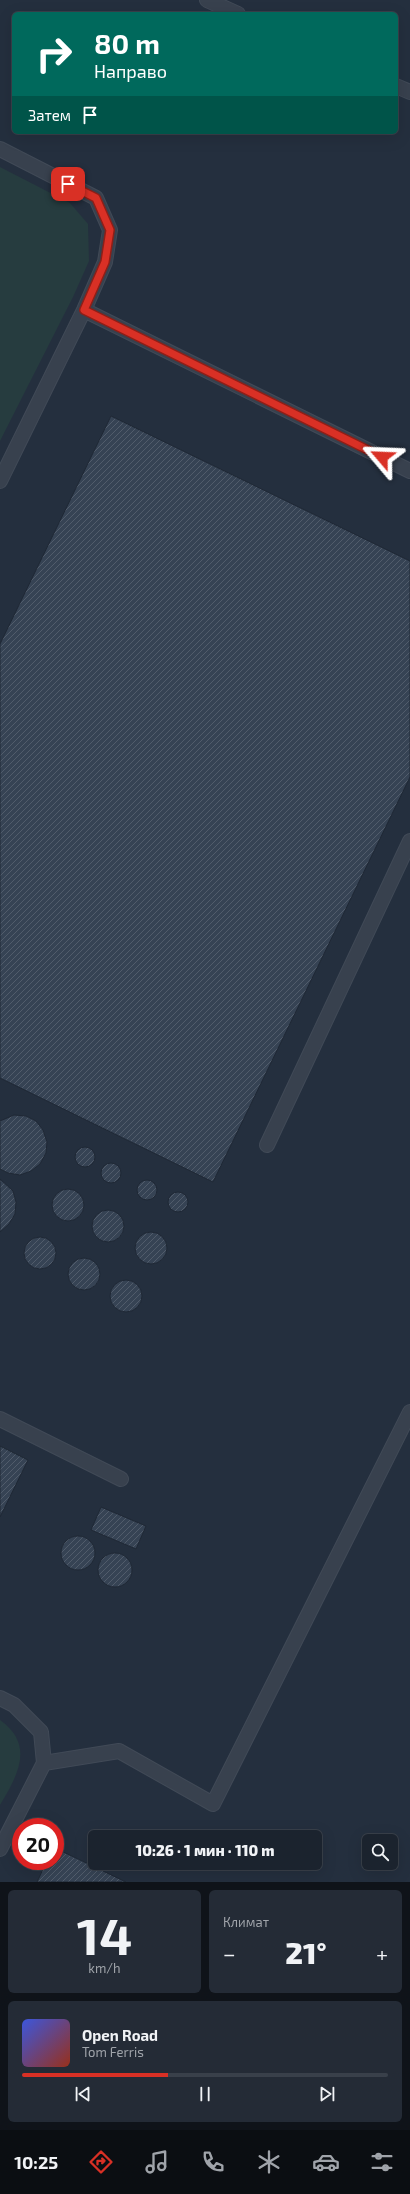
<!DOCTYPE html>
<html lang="ru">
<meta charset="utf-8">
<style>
body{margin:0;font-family:"Exo 2",sans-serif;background:#242b36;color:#f1f3f6;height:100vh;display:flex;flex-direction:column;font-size:15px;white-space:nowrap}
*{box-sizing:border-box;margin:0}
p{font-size:13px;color:#a0a4aa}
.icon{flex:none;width:22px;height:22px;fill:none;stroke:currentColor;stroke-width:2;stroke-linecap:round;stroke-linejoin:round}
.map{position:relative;height:1882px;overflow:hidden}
.side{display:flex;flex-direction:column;gap:8px;padding:8px;background:#0f1319;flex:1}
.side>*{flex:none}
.banner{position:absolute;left:12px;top:12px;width:386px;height:122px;border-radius:6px;box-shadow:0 4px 16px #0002,0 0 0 1px #39404a;background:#00695c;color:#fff;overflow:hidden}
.buttons{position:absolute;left:362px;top:1834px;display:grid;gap:8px}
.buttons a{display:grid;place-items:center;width:36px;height:36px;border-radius:6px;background:#1b232e;box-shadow:0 4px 16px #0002,0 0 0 1px #39404a;font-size:20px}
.speed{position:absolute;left:12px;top:1818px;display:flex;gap:8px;font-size:20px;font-weight:700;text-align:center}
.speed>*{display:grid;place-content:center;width:52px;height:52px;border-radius:50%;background:#1b232e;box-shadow:0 4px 16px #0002,0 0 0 1px #39404a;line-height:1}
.speed .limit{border:6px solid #d22;background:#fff;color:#111}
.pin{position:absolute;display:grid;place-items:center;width:34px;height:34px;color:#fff;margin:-17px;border-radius:8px;box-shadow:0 2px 6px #0006}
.me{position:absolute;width:44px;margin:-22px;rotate:296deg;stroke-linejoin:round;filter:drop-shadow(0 0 3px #0008)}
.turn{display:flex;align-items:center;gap:14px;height:84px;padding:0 16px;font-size:18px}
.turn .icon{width:52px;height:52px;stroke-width:2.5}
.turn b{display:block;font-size:28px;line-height:34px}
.then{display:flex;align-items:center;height:38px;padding:0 16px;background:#0003;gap:8px;font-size:15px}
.big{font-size:30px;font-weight:800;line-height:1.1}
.side .card{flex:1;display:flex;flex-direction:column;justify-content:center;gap:6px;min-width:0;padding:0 14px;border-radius:6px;background:#242b36}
.side .dial{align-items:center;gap:0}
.dial b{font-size:52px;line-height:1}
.song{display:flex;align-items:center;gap:12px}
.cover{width:48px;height:48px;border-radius:6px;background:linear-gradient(135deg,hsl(230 70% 55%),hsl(10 70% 35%))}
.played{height:4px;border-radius:2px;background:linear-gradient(90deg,#d93025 40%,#39404a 40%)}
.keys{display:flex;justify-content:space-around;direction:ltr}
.heat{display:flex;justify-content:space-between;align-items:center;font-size:22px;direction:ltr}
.side .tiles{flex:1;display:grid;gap:8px;grid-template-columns:1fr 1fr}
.card:last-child{grid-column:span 2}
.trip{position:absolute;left:88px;top:1830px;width:234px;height:40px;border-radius:6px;background:#1b232e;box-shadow:0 4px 16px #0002,0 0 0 1px #39404a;font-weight:800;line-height:40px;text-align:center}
.menu{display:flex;height:64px;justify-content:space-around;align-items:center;background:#0b0e12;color:#a0a4aa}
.menu .icon{width:28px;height:28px}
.menu .current{color:#d93025}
.menu b{font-size:18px;color:#f1f3f6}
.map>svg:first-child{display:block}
.green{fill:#263c3f}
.building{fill:url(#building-hatch);stroke:#1f2835}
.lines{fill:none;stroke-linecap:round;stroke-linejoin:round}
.service-casing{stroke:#414a57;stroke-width:16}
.service{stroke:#38414e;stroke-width:14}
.route-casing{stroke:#8d1f18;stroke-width:10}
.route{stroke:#d93025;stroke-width:7}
</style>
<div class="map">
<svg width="410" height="1882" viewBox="0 0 410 1882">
<defs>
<pattern id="building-hatch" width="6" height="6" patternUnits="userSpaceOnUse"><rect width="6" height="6" fill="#364354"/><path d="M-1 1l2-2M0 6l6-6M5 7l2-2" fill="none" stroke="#515c6b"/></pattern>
</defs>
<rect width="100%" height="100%" fill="#242f3e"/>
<path class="green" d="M0,167L70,203L88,224L89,261L73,297L0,441Z
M0,1720C35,1745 18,1775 0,1805Z"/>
<path class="building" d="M111,416L410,561V777L213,1182L0,1078V644Z
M14,1115L26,1116L36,1121L43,1130L47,1142L46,1153L40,1164L31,1171L20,1175L8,1173L0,1169V1121Z
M75 1157a10 10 0 1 1 20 0a10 10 0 1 1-20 0Z
M101 1173a10 10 0 1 1 20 0a10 10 0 1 1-20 0Z
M0,1179L13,1191L16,1202L15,1214L9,1224L0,1232Z
M137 1190a10 10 0 1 1 20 0a10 10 0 1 1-20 0Z
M52 1205a16 16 0 1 1 32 0a16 16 0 1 1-32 0Z
M168 1202a10 10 0 1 1 20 0a10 10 0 1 1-20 0Z
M92 1226a16 16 0 1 1 32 0a16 16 0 1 1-32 0Z
M135 1248a16 16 0 1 1 32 0a16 16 0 1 1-32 0Z
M24 1253a16 16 0 1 1 32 0a16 16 0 1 1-32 0Z
M68 1274a16 16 0 1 1 32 0a16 16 0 1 1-32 0Z
M110 1296a16 16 0 1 1 32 0a16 16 0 1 1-32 0Z
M0,1446L28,1460L0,1517Z
M101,1507L146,1526L136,1549L91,1530Z
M61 1553a17 17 0 1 1 34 0a17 17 0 1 1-34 0Z
M98 1570a17 17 0 1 1 34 0a17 17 0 1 1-34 0Z
M55,1848L126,1882H37L47,1861H55Z"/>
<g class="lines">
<defs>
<path id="service" d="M207,0L238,14
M396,86L410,92
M0,149L96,198L110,230L105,262L84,310L0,481
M84,310L410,471
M267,1145L410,841
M0,1419L121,1479
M0,1698L14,1705L41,1732L44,1763L0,1849
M44,1763L119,1751L213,1804L410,1412"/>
</defs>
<use href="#service" class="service-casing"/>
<use href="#service" class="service"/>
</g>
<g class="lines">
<defs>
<path id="route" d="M68,184L96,198L110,230L105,262L84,310L382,457"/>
</defs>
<use href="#route" class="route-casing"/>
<use href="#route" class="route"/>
</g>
</svg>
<div class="buttons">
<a><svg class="icon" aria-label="search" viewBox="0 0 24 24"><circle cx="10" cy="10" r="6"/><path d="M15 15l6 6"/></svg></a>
</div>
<div class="speed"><div class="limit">20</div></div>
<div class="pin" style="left:68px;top:184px;background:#d93025"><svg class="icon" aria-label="arrive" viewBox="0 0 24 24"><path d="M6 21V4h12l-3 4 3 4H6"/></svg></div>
<svg class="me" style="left:382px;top:457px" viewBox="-20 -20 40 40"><path d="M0-17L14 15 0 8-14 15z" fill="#d93025" stroke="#fff" stroke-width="4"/></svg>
<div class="trip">10:26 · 1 мин · 110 m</div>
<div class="banner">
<div class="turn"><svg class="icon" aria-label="right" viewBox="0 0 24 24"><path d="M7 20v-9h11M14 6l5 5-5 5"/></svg><div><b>80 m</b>Направо</div></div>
<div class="then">Затем<svg class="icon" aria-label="arrive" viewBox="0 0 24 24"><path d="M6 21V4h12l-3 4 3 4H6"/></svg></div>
</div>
</div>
<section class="side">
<div class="tiles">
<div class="card dial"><b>14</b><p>km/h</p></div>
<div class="card"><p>Климат</p>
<div class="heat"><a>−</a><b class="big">21°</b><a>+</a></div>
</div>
<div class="card">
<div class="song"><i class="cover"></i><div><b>Open Road</b><p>Tom Ferris</p></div></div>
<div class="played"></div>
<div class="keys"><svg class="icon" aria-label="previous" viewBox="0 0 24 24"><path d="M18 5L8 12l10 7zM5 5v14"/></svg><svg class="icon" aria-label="pause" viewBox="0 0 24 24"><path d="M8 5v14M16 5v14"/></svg><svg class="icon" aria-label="next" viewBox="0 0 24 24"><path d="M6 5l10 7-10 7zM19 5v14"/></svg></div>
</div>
</div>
</section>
<nav class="menu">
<b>10:25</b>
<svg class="icon current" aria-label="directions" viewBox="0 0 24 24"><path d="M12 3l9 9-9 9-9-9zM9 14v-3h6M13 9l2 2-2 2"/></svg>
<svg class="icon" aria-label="music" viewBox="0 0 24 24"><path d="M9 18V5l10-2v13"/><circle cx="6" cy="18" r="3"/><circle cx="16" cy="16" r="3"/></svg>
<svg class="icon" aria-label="phone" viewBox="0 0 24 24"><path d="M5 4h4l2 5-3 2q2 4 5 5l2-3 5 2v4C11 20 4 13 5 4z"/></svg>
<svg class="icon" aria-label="climate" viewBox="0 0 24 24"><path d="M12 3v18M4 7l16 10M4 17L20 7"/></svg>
<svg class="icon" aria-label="car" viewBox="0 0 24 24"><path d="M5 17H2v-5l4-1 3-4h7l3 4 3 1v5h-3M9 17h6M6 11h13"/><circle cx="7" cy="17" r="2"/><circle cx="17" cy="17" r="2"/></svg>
<svg class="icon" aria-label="filters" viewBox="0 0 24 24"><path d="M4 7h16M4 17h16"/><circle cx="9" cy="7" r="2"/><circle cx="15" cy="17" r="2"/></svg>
</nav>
